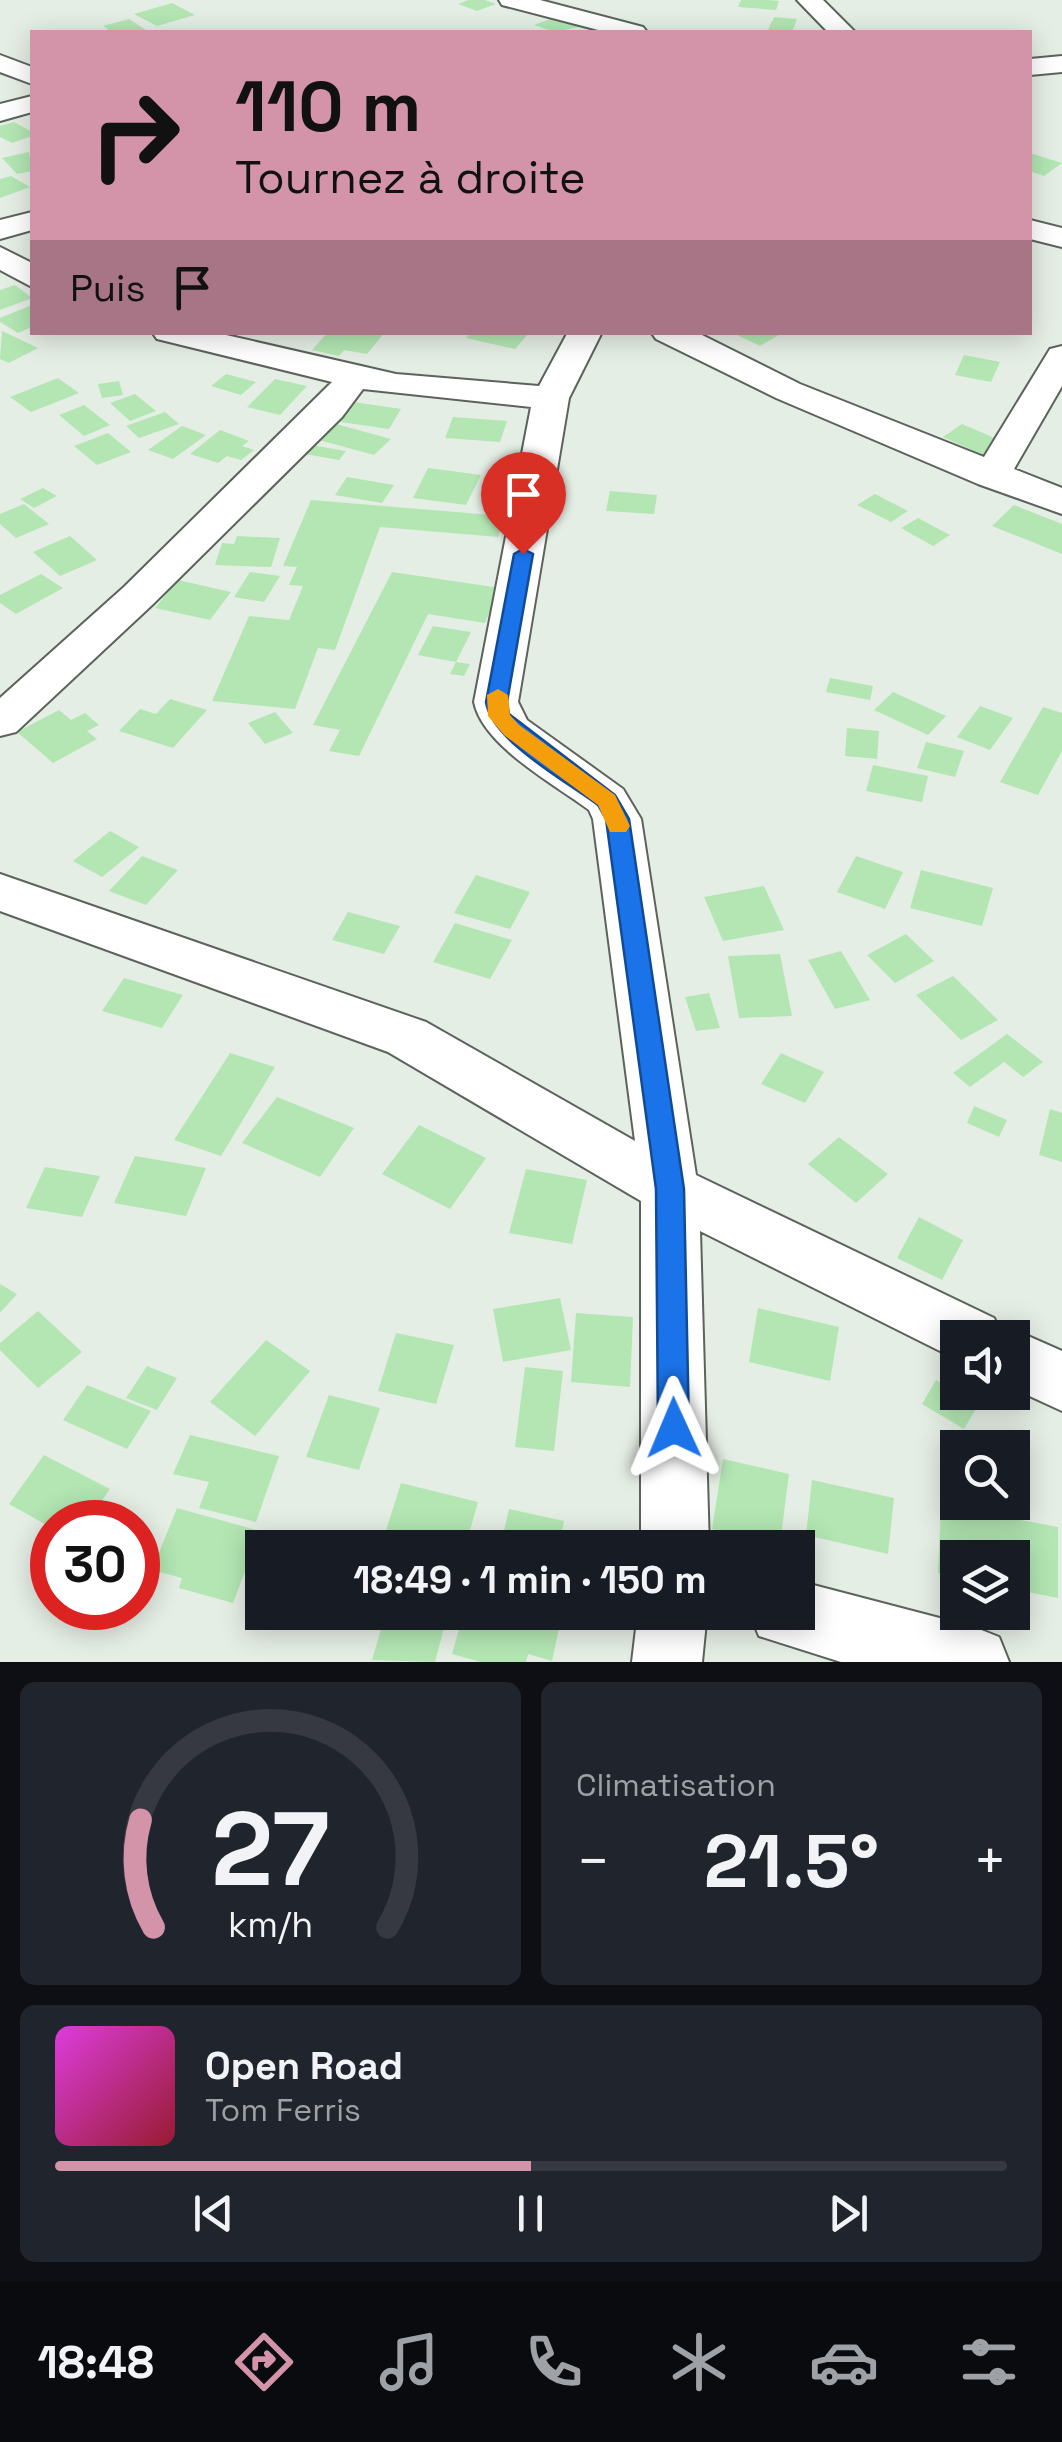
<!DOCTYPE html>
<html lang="fr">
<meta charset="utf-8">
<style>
body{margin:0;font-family:"Space Grotesk",sans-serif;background:#20242c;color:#f1f3f6;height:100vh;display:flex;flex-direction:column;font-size:38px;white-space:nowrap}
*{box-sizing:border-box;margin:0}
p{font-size:32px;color:#9ea1a6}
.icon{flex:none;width:55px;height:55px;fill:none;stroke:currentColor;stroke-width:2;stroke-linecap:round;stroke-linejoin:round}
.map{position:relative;height:1662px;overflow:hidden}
.side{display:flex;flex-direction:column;gap:20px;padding:20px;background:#0d0f14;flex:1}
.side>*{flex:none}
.banner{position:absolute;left:30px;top:30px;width:1002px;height:305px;border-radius:0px;box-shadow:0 5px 25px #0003;background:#d393a8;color:#111;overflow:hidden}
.fabs{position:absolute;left:940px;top:1320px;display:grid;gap:20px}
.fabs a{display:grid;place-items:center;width:90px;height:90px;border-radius:0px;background:#171b24;box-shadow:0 5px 25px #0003;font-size:50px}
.speed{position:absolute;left:30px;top:1500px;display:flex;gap:20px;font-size:50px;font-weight:700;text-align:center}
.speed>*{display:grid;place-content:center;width:130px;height:130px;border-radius:50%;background:#171b24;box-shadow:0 5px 25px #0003;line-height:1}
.speed .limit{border:15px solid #d22;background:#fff;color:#111}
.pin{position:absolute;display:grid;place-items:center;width:85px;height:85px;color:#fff;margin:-102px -42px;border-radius:50% 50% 50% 0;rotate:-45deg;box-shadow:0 0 10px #0007}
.pin .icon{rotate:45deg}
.me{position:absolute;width:110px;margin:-55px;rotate:359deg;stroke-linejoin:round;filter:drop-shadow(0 0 8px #0008)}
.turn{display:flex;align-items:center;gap:35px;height:210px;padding:0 40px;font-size:45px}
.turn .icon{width:130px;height:130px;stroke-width:2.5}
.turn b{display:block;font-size:70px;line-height:85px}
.then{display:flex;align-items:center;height:95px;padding:0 40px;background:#0003;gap:20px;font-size:38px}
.big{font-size:75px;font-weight:600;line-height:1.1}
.side .tile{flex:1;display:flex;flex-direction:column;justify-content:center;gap:15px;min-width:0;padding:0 35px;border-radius:15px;background:#20242c}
.side .dial{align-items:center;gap:0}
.dial svg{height:260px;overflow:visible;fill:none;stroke:#363941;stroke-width:7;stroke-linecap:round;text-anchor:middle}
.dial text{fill:#f1f3f6;stroke:none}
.song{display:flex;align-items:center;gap:30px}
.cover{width:120px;height:120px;border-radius:15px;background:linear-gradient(135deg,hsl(300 70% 55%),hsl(350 70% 35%))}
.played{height:10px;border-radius:5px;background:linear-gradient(90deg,#d393a8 50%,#363941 50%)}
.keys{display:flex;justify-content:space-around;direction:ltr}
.heat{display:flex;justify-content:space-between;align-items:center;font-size:55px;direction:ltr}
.side .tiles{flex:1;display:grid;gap:20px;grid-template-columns:1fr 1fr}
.tile:last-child{grid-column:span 2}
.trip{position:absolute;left:245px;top:1530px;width:570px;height:100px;border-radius:0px;background:#171b24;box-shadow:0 5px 25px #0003;font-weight:600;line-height:100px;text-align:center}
.menu{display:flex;height:160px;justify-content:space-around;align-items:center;background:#090b0e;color:#9ea1a6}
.menu .icon{width:70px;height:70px}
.menu .active{color:#d393a8}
.menu b{font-size:45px;color:#f1f3f6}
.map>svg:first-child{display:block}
.building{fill:#b3e6b3}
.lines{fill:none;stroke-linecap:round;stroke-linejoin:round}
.street-casing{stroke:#5c635c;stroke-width:4}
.street{fill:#fff;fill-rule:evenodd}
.route{fill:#1a73e8;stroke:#114b97;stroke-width:2.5}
.slow{fill:#f59e0b}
</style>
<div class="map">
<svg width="1062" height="1662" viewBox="0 0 1062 1662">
<rect width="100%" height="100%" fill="#e5eee5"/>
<path class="building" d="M468,0H485L496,4L477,11L458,4Z
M741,0H767L779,1L776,10L738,7Z
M172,3L195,15L157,26L134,14Z
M555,17L583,26L555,32L534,25Z
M774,17L797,19L792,32L768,30Z
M129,19L149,32H112L103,26Z
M14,122L32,132V136L12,143L0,137V126Z
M29,152L32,171L17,174L2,158Z
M1030,153L1062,163L1044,176L1030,171Z
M11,176L30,187L0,198V179Z
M15,285L32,298L0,310V290Z
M32,305V327L18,333L0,322V318Z
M2,331L38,348L9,363L0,359Z
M328,332H385L367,354L344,350L339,356L312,350Z
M471,332H518L528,334L515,349L466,338Z
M731,332H784L760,346Z
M964,355L1000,362L991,382L955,375Z
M226,374L256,382L241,395L211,386Z
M58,378L79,393L31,412L10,397Z
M275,379L307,386L280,415L247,407Z
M119,381L123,395L102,398L98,384Z
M135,394L156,411L130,421L110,403Z
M347,401L401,409L389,429L334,421Z
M84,405L110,425L84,436L59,415Z
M165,412L179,424L139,438L126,426Z
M453,417L507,421L500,442L445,438Z
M336,424L391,439L374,455L319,440Z
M962,424L1004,442L985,456L943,437Z
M182,426L206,435L173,459L148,450Z
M220,430L249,441L242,446L254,450L241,460L227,456L218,463L190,454Z
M108,433L131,452L97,465L74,446Z
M306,444L346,451L339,460L299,453Z
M428,468L481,475L466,505L413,498Z
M347,477L394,485L382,503L335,495Z
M43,488L57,496L34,508L20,499Z
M610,491L657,495L654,514L606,511Z
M875,494L908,511L891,522L857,505Z
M311,500L504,516L498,537L380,527L335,650L318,648L295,709L212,701L249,616L289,620L303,586L289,585L297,567L283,566Z
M24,504L49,524L16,538L0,524V514Z
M1014,505L1062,524V554L992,526Z
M918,518L950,535L933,546L901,528Z
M70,536L97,560L60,576L33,552Z
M237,536L280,538L271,567L215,565L222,543L234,544Z
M250,572L280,576L264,602L234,597Z
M392,572L500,588L485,623L428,614L359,756L329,751L340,730L313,725Z
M41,574L63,588L16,614L0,603V595Z
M178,580L231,592L210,620L155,608Z
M433,626L471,632L456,662L470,664L464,676L450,674L456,662L418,655Z
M830,678L873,686L870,700L826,692Z
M893,692L946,716L928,735L874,710Z
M170,699L207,710L173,748L119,731L140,709L156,714Z
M980,706L1013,718L990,750L957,737Z
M1043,707L1062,713V751L1038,795L1000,782Z
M59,710L71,720L85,713L99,725L87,731L97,739L53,763L17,732Z
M275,712L293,733L265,744L248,723Z
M847,728L879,731L877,759L845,756Z
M926,742L964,751L955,777L917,768Z
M873,765L928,776L922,802L866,791Z
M110,831L139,847L102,877L73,861Z
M142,856L178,870L146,905L109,891Z
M856,856L903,872L885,909L837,892Z
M921,870L993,888L982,926L910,908Z
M476,875L530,892L510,929L454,913Z
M764,886L784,930L723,941L704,897Z
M348,912L400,926L384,954L332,940Z
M455,923L512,940L490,979L433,962Z
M906,934L934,961L895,983L867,955Z
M841,951L870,1000L835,1009L808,960Z
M780,954L792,1016L739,1018L728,956Z
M953,976L998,1020L961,1040L916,995Z
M124,978L183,995L162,1028L102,1011Z
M709,993L720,1028L696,1031L685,997Z
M1007,1034L1043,1062L1023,1077L1004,1062L970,1087L953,1073Z
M230,1053L275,1067L221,1156L174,1140Z
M781,1053L824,1072L805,1103L761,1084Z
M277,1097L354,1128L320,1177L242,1143Z
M974,1106L1007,1120L999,1137L967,1123Z
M1050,1109L1062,1113V1162L1039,1155Z
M419,1125L486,1158L450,1209L382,1174Z
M839,1137L888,1174L856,1203L808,1164Z
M135,1156L206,1168L186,1216L114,1203Z
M45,1167L100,1176L82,1217L26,1208Z
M526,1169L587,1180L572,1244L509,1233Z
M919,1217L963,1240L942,1280L897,1258Z
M0,1284L17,1294L0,1313Z
M560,1298L571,1350L503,1362L493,1309Z
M758,1308L839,1327L830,1381L749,1362Z
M38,1311L82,1352L38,1388L0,1350V1343Z
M576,1313L633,1317L630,1387L571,1382Z
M396,1333L454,1345L436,1404L378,1391Z
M266,1340L310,1371L255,1436L210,1402Z
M147,1366L177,1378L157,1410L126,1398Z
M525,1367L563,1371L554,1451L515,1447Z
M936,1380L978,1405L964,1429L922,1404Z
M87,1385L151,1411L127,1449L63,1420Z
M329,1395L380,1408L359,1470L306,1457Z
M190,1435L279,1456L256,1522L199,1508L209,1482L173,1474Z
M44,1455L110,1489L87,1522H52V1528L9,1504Z
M723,1459L789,1474L780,1544L712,1529Z
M812,1480L894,1498L888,1554L806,1535Z
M401,1483L478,1502L465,1548L381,1546Z
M941,1505L1058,1527V1598L1012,1589V1558H958V1576L938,1573Z
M177,1508L260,1531L233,1603L179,1588L182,1578L152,1570Z
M509,1509L564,1521L558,1548H500Z
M262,1596V1612H306L301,1630L254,1619Z
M386,1612H448L435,1662L372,1660Z
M464,1612L562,1615L552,1661L528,1654L526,1662H481L452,1654Z"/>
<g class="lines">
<defs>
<path id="street" d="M499,0H540L643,27L647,32H606L502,5Z
M797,0H823L855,32H828Z
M0,55L32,67V84L0,72Z
M1062,56V72L1030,75V59Z
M32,96V112L0,121V104Z
M32,212V230L0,239V220Z
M1030,220L1062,228V247L1030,239Z
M0,247L32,263V287L0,270Z
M152,332H213L396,374L539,386L568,332H602L569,398L518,702L527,720L623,789L641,819L696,1175L994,1318L1001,1333L1012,1329L1062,1351V1411L1012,1388V1338H958V1360L700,1231L709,1548H641V1201L388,1052L0,911V874L426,1022L635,1141L593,819L589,810C554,784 483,746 474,702L531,407L363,389L342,417L152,605L16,732L0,736V698L124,587L332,382L157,339Z
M651,332H696L800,384L984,457L1050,349L1062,346V386L1014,469L1062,488V514L978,484L776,398L656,339Z
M798,1581L974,1627L999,1637L1009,1662H841L759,1636L749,1612H798Z
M638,1612H707L702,1662H632Z"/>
</defs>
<use href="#street" class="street-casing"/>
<use href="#street" class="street"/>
</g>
<path class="route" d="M523,549L533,554L507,702L509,714L615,795L629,819L684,1189L689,1428L684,1438L674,1442L663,1438L658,1428L656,1189L606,819L598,805C566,781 492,741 486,702L514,554Z"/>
<path class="slow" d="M498,689L508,695L510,715L519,725L615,795L630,826L626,832H610L598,805L504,735L488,716L487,695Z"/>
</svg>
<div class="fabs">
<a><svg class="icon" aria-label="sound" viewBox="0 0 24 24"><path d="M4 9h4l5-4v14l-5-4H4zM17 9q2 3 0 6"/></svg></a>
<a><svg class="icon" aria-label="search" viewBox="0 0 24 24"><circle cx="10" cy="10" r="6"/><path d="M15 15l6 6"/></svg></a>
<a><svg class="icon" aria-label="layers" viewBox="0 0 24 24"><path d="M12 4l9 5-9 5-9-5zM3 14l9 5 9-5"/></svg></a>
</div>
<div class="speed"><div class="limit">30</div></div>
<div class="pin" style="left:523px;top:554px;background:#d93025"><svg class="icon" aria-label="arrive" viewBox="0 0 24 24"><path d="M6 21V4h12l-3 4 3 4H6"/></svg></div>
<svg class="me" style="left:674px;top:1428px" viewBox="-20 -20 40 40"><path d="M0-17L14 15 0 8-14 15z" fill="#1a73e8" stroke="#fff" stroke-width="4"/></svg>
<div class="trip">18:49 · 1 min · 150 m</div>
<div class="banner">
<div class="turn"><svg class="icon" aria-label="right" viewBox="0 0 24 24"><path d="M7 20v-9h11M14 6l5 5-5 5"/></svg><div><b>110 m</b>Tournez à droite</div></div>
<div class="then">Puis<svg class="icon" aria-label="arrive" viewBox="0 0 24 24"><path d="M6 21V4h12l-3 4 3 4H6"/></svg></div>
</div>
</div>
<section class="side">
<div class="tiles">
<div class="tile dial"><svg viewBox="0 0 100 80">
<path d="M14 69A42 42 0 1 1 86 69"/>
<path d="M14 69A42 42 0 0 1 10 36" stroke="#d393a8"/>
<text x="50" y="56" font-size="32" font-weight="700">27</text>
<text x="50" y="72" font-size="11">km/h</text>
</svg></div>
<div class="tile"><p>Climatisation</p>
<div class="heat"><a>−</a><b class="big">21.5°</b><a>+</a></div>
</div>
<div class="tile">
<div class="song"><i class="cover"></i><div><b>Open Road</b><p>Tom Ferris</p></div></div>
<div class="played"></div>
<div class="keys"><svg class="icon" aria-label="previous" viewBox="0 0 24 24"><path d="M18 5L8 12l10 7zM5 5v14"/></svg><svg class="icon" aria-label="pause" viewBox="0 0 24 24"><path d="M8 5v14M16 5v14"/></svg><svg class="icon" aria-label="next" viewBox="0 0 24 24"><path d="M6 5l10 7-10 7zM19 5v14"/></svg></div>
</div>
</div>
</section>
<nav class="menu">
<b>18:48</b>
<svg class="icon active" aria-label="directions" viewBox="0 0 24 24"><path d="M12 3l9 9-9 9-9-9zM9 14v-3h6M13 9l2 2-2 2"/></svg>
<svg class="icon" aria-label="music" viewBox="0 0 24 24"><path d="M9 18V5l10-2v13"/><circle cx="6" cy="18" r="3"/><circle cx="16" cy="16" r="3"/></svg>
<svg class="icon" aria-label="phone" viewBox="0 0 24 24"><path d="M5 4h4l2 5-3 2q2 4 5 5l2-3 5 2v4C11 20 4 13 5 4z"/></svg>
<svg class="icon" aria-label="climate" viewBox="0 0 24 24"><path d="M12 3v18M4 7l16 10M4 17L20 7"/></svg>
<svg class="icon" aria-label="car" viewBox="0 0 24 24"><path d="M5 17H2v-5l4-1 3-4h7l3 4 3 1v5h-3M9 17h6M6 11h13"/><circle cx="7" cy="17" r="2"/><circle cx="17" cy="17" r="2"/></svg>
<svg class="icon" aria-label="filters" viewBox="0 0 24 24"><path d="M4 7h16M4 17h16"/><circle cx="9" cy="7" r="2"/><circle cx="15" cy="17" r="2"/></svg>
</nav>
